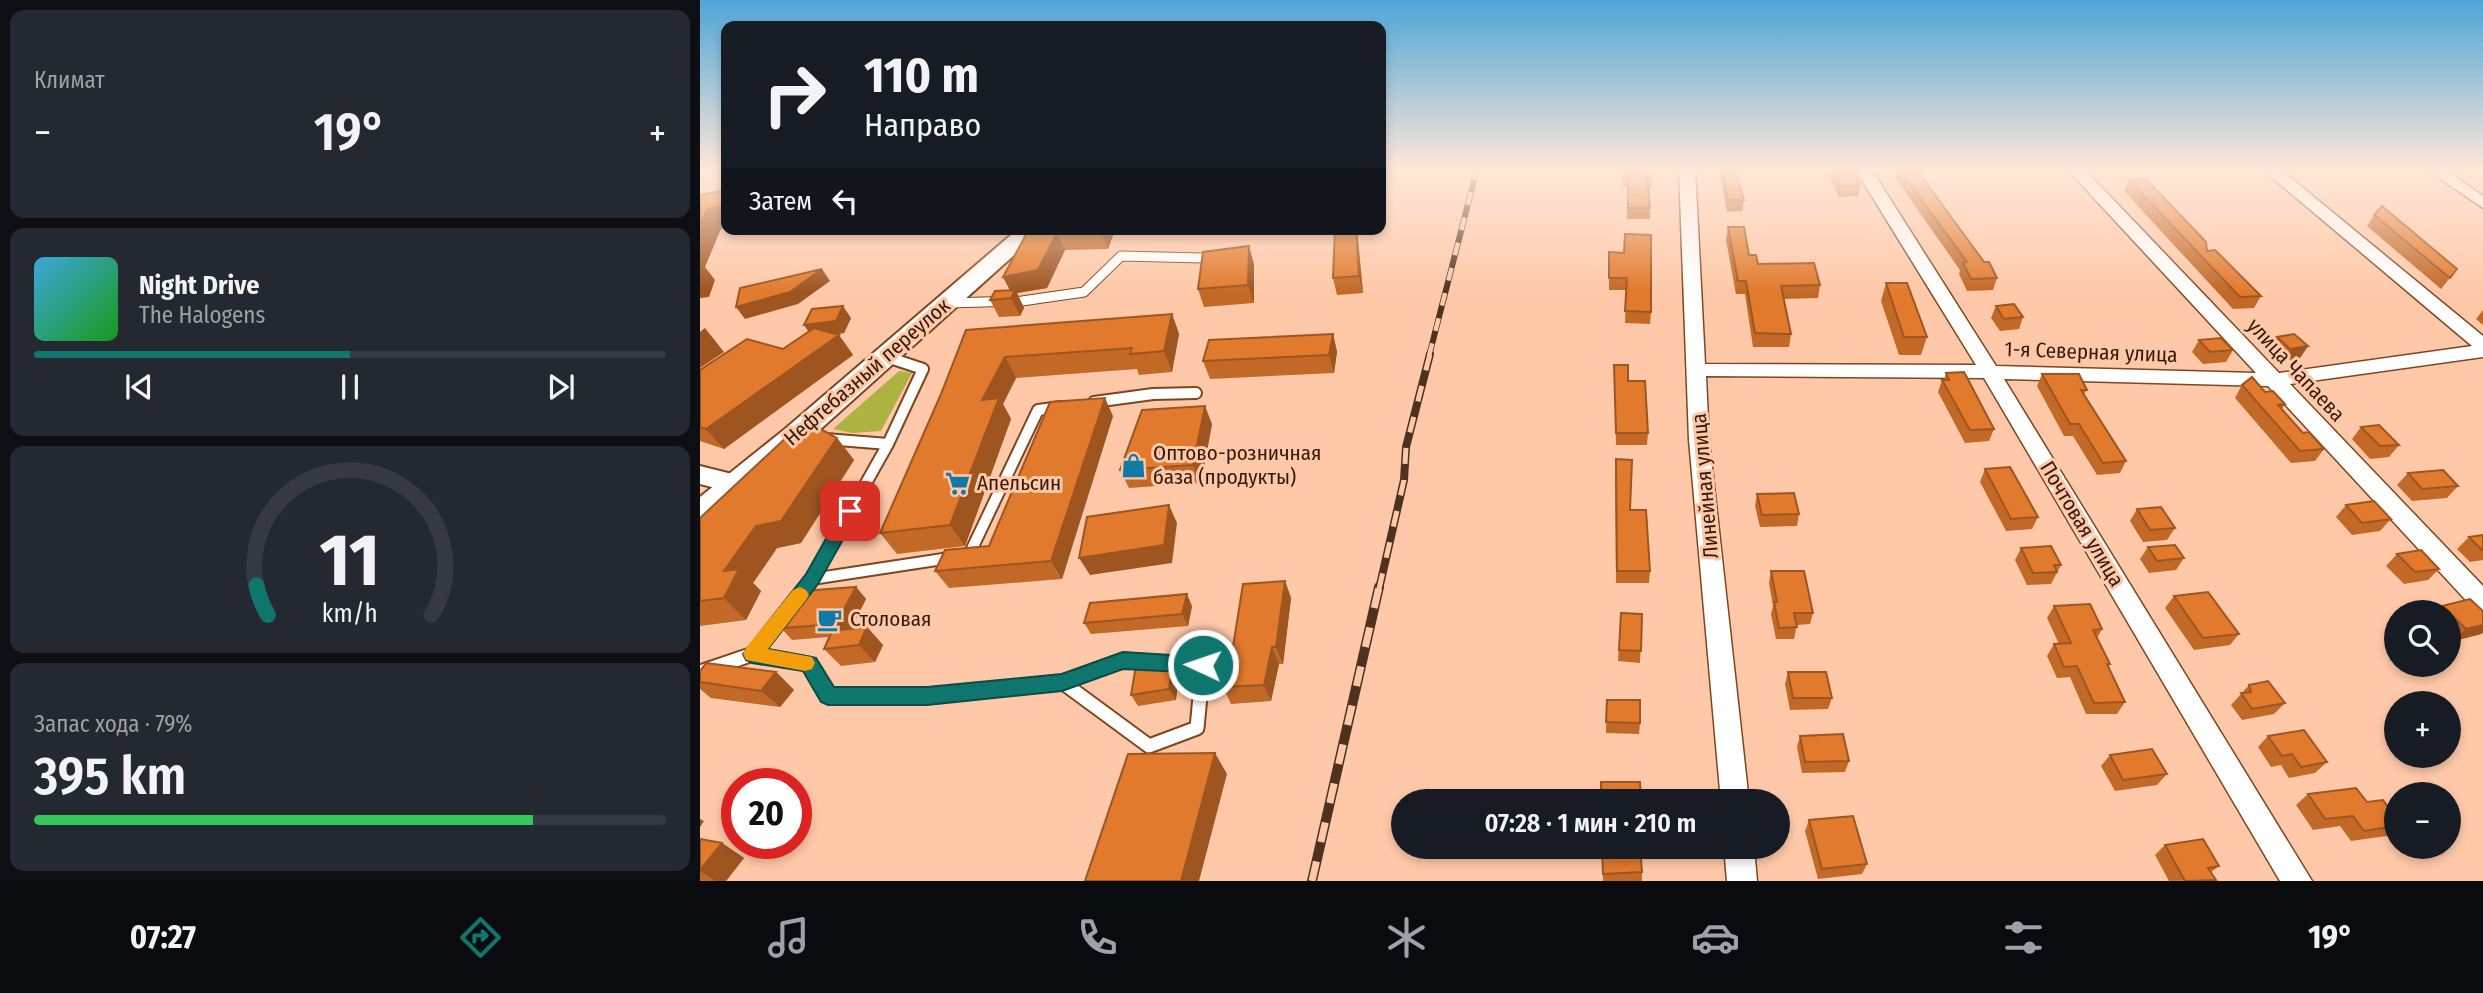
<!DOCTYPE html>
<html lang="ru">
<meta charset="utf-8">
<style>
body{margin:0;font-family:"Fira Sans Condensed",sans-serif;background:#242831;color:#f1f3f6;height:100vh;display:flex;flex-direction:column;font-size:26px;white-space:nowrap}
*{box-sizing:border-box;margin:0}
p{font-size:23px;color:#9ea1a6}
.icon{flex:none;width:38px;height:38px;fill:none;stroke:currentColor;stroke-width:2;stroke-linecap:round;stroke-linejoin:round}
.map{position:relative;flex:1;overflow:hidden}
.sheet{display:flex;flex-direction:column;gap:10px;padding:10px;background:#0d0f14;width:700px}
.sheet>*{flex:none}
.hud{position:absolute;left:21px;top:21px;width:665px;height:214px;border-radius:14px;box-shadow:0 4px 10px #0003;background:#171b24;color:#f1f3f6;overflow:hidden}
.buttons{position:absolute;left:1684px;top:600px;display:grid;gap:14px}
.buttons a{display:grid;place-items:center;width:77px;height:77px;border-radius:50%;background:#171b24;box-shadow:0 4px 10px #0003;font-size:35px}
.speed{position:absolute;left:21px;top:768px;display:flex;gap:14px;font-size:35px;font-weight:700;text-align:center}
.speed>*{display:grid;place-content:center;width:91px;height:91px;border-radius:50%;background:#171b24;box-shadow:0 4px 10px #0003;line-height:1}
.speed .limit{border:10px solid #d22;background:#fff;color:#111}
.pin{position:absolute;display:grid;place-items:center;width:60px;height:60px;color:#fff;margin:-30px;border-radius:14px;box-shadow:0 4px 10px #0006}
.me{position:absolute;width:77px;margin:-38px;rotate:273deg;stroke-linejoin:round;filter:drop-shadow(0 0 5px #0008)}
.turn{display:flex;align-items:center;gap:24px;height:147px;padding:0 28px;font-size:32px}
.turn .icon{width:91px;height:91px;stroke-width:2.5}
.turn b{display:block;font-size:49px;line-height:60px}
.then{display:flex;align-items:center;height:66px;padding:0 28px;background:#0003;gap:14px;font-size:26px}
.big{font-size:52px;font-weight:600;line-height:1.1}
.sheet .card{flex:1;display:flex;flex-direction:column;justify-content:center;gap:10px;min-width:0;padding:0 24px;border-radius:14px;background:#242831}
.sheet .dial{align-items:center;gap:0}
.dial svg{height:182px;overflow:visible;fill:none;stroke:#363941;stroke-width:7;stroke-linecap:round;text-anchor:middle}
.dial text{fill:#f1f3f6;stroke:none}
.song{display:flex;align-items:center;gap:21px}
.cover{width:84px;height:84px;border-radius:10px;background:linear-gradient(135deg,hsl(200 70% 55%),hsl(120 70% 35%))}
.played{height:7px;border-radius:4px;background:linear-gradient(90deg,#0f766e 50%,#363941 50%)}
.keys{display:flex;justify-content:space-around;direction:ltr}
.heat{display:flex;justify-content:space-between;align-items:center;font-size:38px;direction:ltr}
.charge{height:10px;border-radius:5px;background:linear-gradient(90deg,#34c759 79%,#363941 0)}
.trip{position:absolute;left:691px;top:789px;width:399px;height:70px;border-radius:35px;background:#171b24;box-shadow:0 4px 10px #0003;font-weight:600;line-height:70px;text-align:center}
.tab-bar{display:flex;height:112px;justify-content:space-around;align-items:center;background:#090b0e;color:#9ea1a6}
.tab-bar .icon{width:49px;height:49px}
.tab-bar .active{color:#0f766e}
.tab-bar b{font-size:32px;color:#f1f3f6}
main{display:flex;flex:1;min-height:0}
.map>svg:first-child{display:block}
.green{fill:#acb340}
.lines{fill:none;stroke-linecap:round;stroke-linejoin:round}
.service-far2-casing{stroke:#7e461f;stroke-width:11}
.service-far1-casing{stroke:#7e461f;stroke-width:14}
.service-casing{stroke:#7e461f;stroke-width:17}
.minor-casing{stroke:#7e461f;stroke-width:3}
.tertiary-casing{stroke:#7e461f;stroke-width:4}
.secondary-casing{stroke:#7e461f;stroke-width:4}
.service-far2{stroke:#fff;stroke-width:9}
.service-far1{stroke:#fff;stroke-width:10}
.service{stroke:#fff;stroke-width:13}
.minor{fill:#fff;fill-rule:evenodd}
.tertiary{fill:#fff;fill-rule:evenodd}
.secondary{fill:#fff;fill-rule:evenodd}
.rail-far2-casing{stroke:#4e311f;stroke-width:6}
.rail-far1-casing{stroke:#4e311f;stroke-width:8}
.rail-casing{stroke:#4e311f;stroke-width:10}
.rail-far2{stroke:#ffc9a9;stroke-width:4.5;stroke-dasharray:13;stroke-linecap:butt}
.rail-far1{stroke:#ffc9a9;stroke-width:5;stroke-dasharray:16;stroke-linecap:butt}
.rail{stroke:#ffc9a9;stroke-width:7;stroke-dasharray:20;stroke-linecap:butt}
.wall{fill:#c26927}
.shaded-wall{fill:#9e5520}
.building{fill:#e27a2d;stroke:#9e5520;stroke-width:2}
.route{fill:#0f766e;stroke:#0a4d48;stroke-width:2}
.slow{fill:#f59e0b}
.labels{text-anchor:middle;stroke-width:6;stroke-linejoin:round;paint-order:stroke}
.street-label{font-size:21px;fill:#331a0a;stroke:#ffc9a9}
.poi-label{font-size:21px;fill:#331a0a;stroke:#ffc9a9;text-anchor:start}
</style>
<main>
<section class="sheet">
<div class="card"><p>Климат</p>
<div class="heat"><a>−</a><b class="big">19°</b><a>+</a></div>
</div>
<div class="card">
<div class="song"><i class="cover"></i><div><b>Night Drive</b><p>The Halogens</p></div></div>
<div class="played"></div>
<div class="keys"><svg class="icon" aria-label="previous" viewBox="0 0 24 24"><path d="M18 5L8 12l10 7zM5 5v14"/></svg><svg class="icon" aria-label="pause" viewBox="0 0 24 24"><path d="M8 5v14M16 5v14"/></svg><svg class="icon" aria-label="next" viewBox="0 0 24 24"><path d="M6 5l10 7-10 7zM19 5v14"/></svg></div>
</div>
<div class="card dial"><svg viewBox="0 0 100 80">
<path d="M14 69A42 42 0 1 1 86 69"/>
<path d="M14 69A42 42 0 0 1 9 56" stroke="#0f766e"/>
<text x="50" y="56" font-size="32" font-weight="700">11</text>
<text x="50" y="72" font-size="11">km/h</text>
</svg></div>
<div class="card"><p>Запас хода · 79%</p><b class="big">395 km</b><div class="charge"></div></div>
</section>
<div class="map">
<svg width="1783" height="881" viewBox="0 0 1783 881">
<rect width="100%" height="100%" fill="#ffc9a9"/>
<path class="green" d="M199,371L212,373L181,431L152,433L133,429Z"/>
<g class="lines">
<defs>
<path id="service-far2" d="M248,303L322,301L384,292L421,256L502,258"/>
<path id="service-far1" d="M394,402L453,394L496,393
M126,439L188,444L223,369L184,356
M112,579L188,444
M104,589L112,579L269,555L338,410L361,407"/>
<path id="service" d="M53,654L106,587
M423,660L503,665L497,728L449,746L362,682Z
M0,672L53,654L109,664L128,696H227L362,682"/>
<path id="minor" d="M979,169H995L1005,364L1276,365L1155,169H1171L1296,366L1556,373L1367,169H1384L1579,373L1772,346L1562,169H1580L1783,336V357L1590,384L1783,586V612L1774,609L1568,386L1304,379L1612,881H1580L1284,378L1006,376L1009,440L1049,802H1021L989,440Z
M1726,169H1744L1783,196V208Z
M1024,847H1054L1057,881H1027Z"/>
<path id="tertiary" d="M0,466L44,477L48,484L44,491L35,493L0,484Z"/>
<path id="secondary" d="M318,229H343L105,443L11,521L0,524V497L85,429Z"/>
</defs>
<use href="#service-far2" class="service-far2-casing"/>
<use href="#service-far1" class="service-far1-casing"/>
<use href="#service" class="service-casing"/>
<use href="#minor" class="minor-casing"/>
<use href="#tertiary" class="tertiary-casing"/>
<use href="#secondary" class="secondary-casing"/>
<use href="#service-far2" class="service-far2"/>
<use href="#service-far1" class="service-far1"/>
<use href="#service" class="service"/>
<use href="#minor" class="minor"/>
<use href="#tertiary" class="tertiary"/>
<use href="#secondary" class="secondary"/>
<defs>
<path id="rail-far2" d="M729,356L777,169"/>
<path id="rail-far1" d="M679,589L704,480L706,447L730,354"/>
<path id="rail" d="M612,881L679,587"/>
</defs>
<use href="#rail-far2" class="rail-far2-casing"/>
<use href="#rail-far1" class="rail-far1-casing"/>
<use href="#rail" class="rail-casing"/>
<use href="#rail-far2" class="rail-far2"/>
<use href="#rail-far1" class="rail-far1"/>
<use href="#rail" class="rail"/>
</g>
<path class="wall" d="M681,169H697V174L681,175Z
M924,169H952V187H948L950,208V219H927L928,186H923Z
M1019,169H1035L1044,200L1042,211L1027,212Z
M1125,169H1152L1160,185L1158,196L1139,197Z
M1198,169H1216L1297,278L1293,290L1267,291L1259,274L1260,270L1196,179Z
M1429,180L1507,251L1561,296L1554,308L1533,309L1424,191Z
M1674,215L1757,269L1741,289L1667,226Z
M1028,227L1049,255L1058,264L1120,285L1118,298L1084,299L1091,334L1089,347H1053L1045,294H1036L1026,240Z
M329,229H426L415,230L408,249L365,250L347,288L317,293L324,308L320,316L299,317L290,300L310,290L303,277Z
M657,229L663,293L637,295L633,278Z
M909,252L951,312L950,324L925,323L926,290H909Z
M554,264V303L504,307L498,289Z
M1186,283L1227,337L1221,355H1199L1181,301Z
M1296,306L1323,317L1319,329L1300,331L1291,318Z
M1783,310V325L1776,319Z
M472,314L479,334L472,372L439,375L437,369L316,378L303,404L311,419L265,546L197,554L180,533L241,394L266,330Z
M151,318L144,333L136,334L139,335L153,355L24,449L0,441V370L83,349Z
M633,334L637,352L634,373L510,379L503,361Z
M1577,337L1608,346L1600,358L1582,361L1569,349Z
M1499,340L1533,350L1526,362L1503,364L1492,352Z
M914,365L928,381L948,433L947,445H916Z
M1246,373L1294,429L1289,441L1265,443L1238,392L1242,380H1244Z
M1342,374L1387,390L1384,394L1426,461L1420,473L1397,475L1373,436H1364L1337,386Z
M1542,385L1565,392L1585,404L1582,409L1603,433L1624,449L1615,461L1591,463L1535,398Z
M413,416L362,579L249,588L235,571L289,546Z
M512,424L501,483L429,488L420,470Z
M1661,427L1699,445L1689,457L1670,459L1652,439Z
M101,436L137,438L154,460L101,543L77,548L53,583L61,591L46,620L0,626V518Z
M1285,469L1338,517L1332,529L1306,531L1280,482Z
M915,472L930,510L950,571L949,583H916Z
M1708,473L1758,486L1747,498L1712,501L1697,485Z
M1057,494L1099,514L1097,526L1060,527L1055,506Z
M1646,505L1691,519L1680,531L1652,535L1636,517Z
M1437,509L1475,528L1467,540L1443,542L1430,521Z
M1783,535V560L1770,562L1757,549L1769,537Z
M1448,547L1484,558L1476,570L1449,573L1440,559Z
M1321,548L1361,565L1351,584L1327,585L1315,560Z
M1697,554L1739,569L1728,580L1704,584L1686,566Z
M1071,571L1113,613L1110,624L1097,625L1094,639H1076L1071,614L1073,606L1069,583Z
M585,581L591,598L583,664H579L571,701L531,704L523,687Z
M156,587L166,599L151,629L167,627L183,645L175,662L141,666L124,649L129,637L92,640L81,628Z
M1474,596L1539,634L1530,645L1494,650L1465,608Z
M492,606L488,626L391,634L384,623Z
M1354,606L1402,629L1397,638L1410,664L1408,667L1425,702L1417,714H1386L1370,677L1357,678L1347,656L1354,644H1359L1347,618Z
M1742,606L1781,634L1754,641L1748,636V612H1736Z
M921,613L942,614L940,663L918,661Z
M473,661L479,673L476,700L438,706L431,695Z
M76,672L94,690L80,707L11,698L0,689V682Z
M1088,672L1132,698L1128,709L1090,710L1085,684Z
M1549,685L1585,703L1574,714L1542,720L1531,705Z
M907,700L940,723L939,734L906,733Z
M1100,736L1149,761L1145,772L1102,773L1097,747Z
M1568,736L1627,762L1615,773L1589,778L1581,765L1571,767L1558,747Z
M1410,755L1467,774L1457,785L1415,791L1401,766Z
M1608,794L1667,802L1696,818V830L1687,836L1651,841L1640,826L1613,830L1596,805Z
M1109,820L1167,864L1162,874L1118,879L1105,831Z
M0,839L22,843L44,858L26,881H0Z
M1465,845L1519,866L1511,872L1516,880L1469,881L1455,855Z
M902,847L942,872V881H903Z"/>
<path class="shaded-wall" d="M26,205V228L21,229L5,267L15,280L9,297L0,298V224L7,209Z
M402,229H414L415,230L408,249L401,231Z
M656,229H657L663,293L659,276Z
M357,233L365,250L347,288L317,293L324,308L320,316L311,298L312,294L303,277Z
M549,246L554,264V303L548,285Z
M122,269L130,281L98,304L45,319L36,307Z
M143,306L151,318L144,333L112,337L104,325Z
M472,314L479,334L472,372L464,351Z
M5,328L24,352L0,368V332Z
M633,334L637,352L634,373L629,355Z
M139,335L153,355L24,449L6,429Z
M1608,346L1600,358L1582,361L1590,349Z
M305,357L316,378L303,404L311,419L265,546L250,525L282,400Z
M405,398L413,416L362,579L351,561Z
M505,406L512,424L501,483L493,465Z
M137,438L154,460L101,543L77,548L53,583L61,591L46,620L24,598V571L56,526Z
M469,505L477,523L472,563L390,575L379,558Z
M585,581L591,598L583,664L576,647Z
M156,587L166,599L147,636L136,624Z
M487,594L492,606L488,626L482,614Z
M1783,625V633L1781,634L1754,641L1766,629Z
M167,627L183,645L175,662L159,645Z
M572,647L579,664L571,701L564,685Z
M473,661L479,673L476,700L469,689Z
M76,672L94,690L80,707L61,691Z
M515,753L527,774L499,881H481Z
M0,819L4,821L0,827Z
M22,843L44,858L26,881H15L0,871V870Z"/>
<path class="building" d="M924,169H952V175H947L950,208H928V174H923Z
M1022,169H1035L1044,200H1028Z
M1133,169H1152L1160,185L1141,186Z
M1199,169H1216L1284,262H1289L1297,278L1271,279L1263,263L1267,262Z
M1446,179L1506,242L1507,251L1515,250L1561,296L1540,297L1429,180Z
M26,190V205L7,209L0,224V195Z
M1682,206L1757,269L1750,278L1674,215Z
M1028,227H1044L1049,255H1056L1058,264L1114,263L1120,285L1081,286L1091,334L1055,333L1046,281H1038Z
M329,229H402L401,231L357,233L338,270L303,277Z
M635,229H656L659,276L633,278Z
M925,234L951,235V312L925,311L927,278H909V252L924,253Z
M549,246L548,285L498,289L503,252Z
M122,269L90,292L36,307L40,288Z
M1186,283H1207L1227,337H1204Z
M315,290L311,298L290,300L295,291Z
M1314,304L1323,317L1304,319L1296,306Z
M143,306L136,321L104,325L112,309Z
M472,314L464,351L430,354L432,348L305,357L282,400L299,398L250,525L180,533L241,394L266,330Z
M114,328L139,335L6,429L0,427V370L47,339L83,349Z
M633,334L629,355L503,361L509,340Z
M1594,334L1608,346L1590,349L1577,337Z
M1521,338L1533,350L1510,352L1499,340Z
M914,365H928V381H945L948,433H916Z
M1264,372L1294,429L1270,430L1242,380H1249L1246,373Z
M1342,374H1379L1387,390H1381L1426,461L1403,463L1379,424H1370Z
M1552,377L1565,392L1573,391L1585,404L1578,405L1603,433L1609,432L1624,449L1600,451L1542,385Z
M405,398L351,561L235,571L245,550L289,546L350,402Z
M505,406L493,465L420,470L442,410Z
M1679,425L1699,445L1680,446L1661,427Z
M117,427L137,438L81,521L56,526L24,571L39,569L24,598L0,601V518L91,433L101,436Z
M916,459L932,460L930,510H946L950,571H917Z
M1310,467L1338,517L1311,519L1285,469Z
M1743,470L1758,486L1722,489L1708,473Z
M1094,493L1099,514L1062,515L1057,494Z
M1674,501L1691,519L1662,523L1646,505Z
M469,505L464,545L379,558L387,517Z
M1461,507L1475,528L1450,530L1437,509Z
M1783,535V550H1782L1769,537Z
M1475,545L1484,558L1457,561L1448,547Z
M1351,546L1361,565H1354L1357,572L1333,573L1321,548Z
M1721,550L1739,569L1715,572L1697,554Z
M1071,571H1104L1113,613H1094L1097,627L1079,628L1074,602H1077Z
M585,581L576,647H572L564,685L523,687L532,653L543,584Z
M156,587L136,624L81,628L102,591Z
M1508,592L1539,634L1503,638L1474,596Z
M487,594L482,614L384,623L390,603Z
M1770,599L1783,611V625L1766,629L1742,606Z
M1390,604L1402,629L1393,630L1410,664H1407L1425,702L1394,703L1377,666L1364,667L1354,644L1371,643L1354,606Z
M921,613L942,614L941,651L919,650Z
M167,627L159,645L124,649L132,631Z
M473,661L469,689L431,695L436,665Z
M6,663L76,672L61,691L0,682V671Z
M1088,672H1126L1132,698H1093Z
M1568,681L1585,703L1552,709L1541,693L1551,692L1549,685Z
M907,700H940V723L906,722Z
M1604,730L1627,762L1601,767L1592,754L1582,756L1568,736Z
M1143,734L1149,761L1105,762L1100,736Z
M1452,749L1467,774L1423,780L1410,755Z
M515,753L481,881H385L428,754Z
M901,782H940L941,802H901Z
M1656,788L1667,802L1683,800L1696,818V826L1664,831L1653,816L1625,819L1608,794Z
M1153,816L1167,864L1122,869L1109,820Z
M0,839L22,843L0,870Z
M1503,839L1519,866L1508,868L1516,880L1485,881L1465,845Z
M902,847H940L942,872L903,874Z"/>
<linearGradient id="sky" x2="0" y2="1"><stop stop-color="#4ea5d8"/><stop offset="0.58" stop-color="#ffe7d8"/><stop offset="1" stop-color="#ffe7d8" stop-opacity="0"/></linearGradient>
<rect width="1783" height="292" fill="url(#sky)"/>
<path class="route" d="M150,505L156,507L159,511L118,584L68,649L116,658L134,687H227L362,674L423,652L503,657L509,659L512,665L509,671L503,673L423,669L362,691L227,705H128L121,702L103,671L52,663L46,660L43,654L106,574L144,507Z"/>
<path class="slow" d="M100,587L106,590L109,595L106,600L68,649L112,657L115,663L112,669L105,671L46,660L43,654L46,648L93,590Z"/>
<defs>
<symbol id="shop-bare" viewBox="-9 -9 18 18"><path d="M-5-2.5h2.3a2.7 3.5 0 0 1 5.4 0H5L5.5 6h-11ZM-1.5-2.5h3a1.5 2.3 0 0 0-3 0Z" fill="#117ba5" stroke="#ffc9a9" stroke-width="2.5" paint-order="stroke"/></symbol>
<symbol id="supermarket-bare" viewBox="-9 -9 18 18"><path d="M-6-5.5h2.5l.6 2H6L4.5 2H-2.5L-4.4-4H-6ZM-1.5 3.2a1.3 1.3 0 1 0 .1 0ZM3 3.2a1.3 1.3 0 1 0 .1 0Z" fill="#117ba5" stroke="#ffc9a9" stroke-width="2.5" paint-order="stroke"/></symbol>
<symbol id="cafe-bare" viewBox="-9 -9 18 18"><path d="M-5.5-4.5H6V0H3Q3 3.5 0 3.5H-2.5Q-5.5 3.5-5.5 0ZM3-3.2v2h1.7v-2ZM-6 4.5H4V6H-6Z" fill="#117ba5" stroke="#ffc9a9" stroke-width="2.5" paint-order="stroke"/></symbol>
</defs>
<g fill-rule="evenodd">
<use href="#shop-bare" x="416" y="448" width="35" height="35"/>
<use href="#supermarket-bare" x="240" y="466" width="35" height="35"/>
<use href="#cafe-bare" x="112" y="602" width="35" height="35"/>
</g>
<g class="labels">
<g class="street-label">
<text transform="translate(1391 352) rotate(2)" y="7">1-я Северная улица</text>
<text transform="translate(1596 370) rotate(47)" y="7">улица Чапаева</text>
<text transform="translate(167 372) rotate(-41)" y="7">Нефтебазный переулок</text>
<text transform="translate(1005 486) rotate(-95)" y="7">Линейная улица</text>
<text transform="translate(1382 524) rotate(59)" y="7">Почтовая улица</text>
</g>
<g class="poi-label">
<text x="453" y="460">Оптово-розничная<tspan x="453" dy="24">база (продукты)</tspan></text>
<text x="277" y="490">Апельсин</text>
<text x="150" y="626">Столовая</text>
</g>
</g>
</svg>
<div class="buttons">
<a><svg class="icon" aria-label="search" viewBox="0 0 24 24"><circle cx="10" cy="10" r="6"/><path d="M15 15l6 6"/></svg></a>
<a>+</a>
<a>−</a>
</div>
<div class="speed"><div class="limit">20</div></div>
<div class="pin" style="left:150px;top:511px;background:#d93025"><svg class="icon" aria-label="arrive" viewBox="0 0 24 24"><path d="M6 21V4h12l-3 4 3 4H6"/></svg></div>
<svg class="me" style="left:503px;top:665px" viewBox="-20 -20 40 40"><circle r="17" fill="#0f766e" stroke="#fff" stroke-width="3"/><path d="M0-11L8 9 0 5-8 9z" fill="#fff"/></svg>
<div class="trip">07:28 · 1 мин · 210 m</div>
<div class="hud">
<div class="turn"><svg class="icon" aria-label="right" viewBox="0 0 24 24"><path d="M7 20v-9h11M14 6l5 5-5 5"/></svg><div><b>110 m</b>Направо</div></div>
<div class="then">Затем<svg class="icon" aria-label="left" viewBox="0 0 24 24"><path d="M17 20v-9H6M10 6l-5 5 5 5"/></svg></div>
</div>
</div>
</main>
<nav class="tab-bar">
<b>07:27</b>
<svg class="icon active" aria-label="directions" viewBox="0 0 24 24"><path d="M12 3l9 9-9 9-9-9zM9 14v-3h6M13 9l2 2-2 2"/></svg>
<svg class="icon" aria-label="music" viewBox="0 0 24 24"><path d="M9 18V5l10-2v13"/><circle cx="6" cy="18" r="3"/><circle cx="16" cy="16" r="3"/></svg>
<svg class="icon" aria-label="phone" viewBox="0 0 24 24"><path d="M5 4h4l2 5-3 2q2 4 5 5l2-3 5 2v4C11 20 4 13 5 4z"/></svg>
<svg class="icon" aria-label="climate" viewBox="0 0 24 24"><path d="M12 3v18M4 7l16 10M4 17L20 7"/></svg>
<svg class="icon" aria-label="car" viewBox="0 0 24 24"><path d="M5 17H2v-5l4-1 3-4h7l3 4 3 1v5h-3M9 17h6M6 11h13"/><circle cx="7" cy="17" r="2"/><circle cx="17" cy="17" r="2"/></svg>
<svg class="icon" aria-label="filters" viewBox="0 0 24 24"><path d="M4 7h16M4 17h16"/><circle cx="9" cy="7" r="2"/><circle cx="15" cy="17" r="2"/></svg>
<b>19°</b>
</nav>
